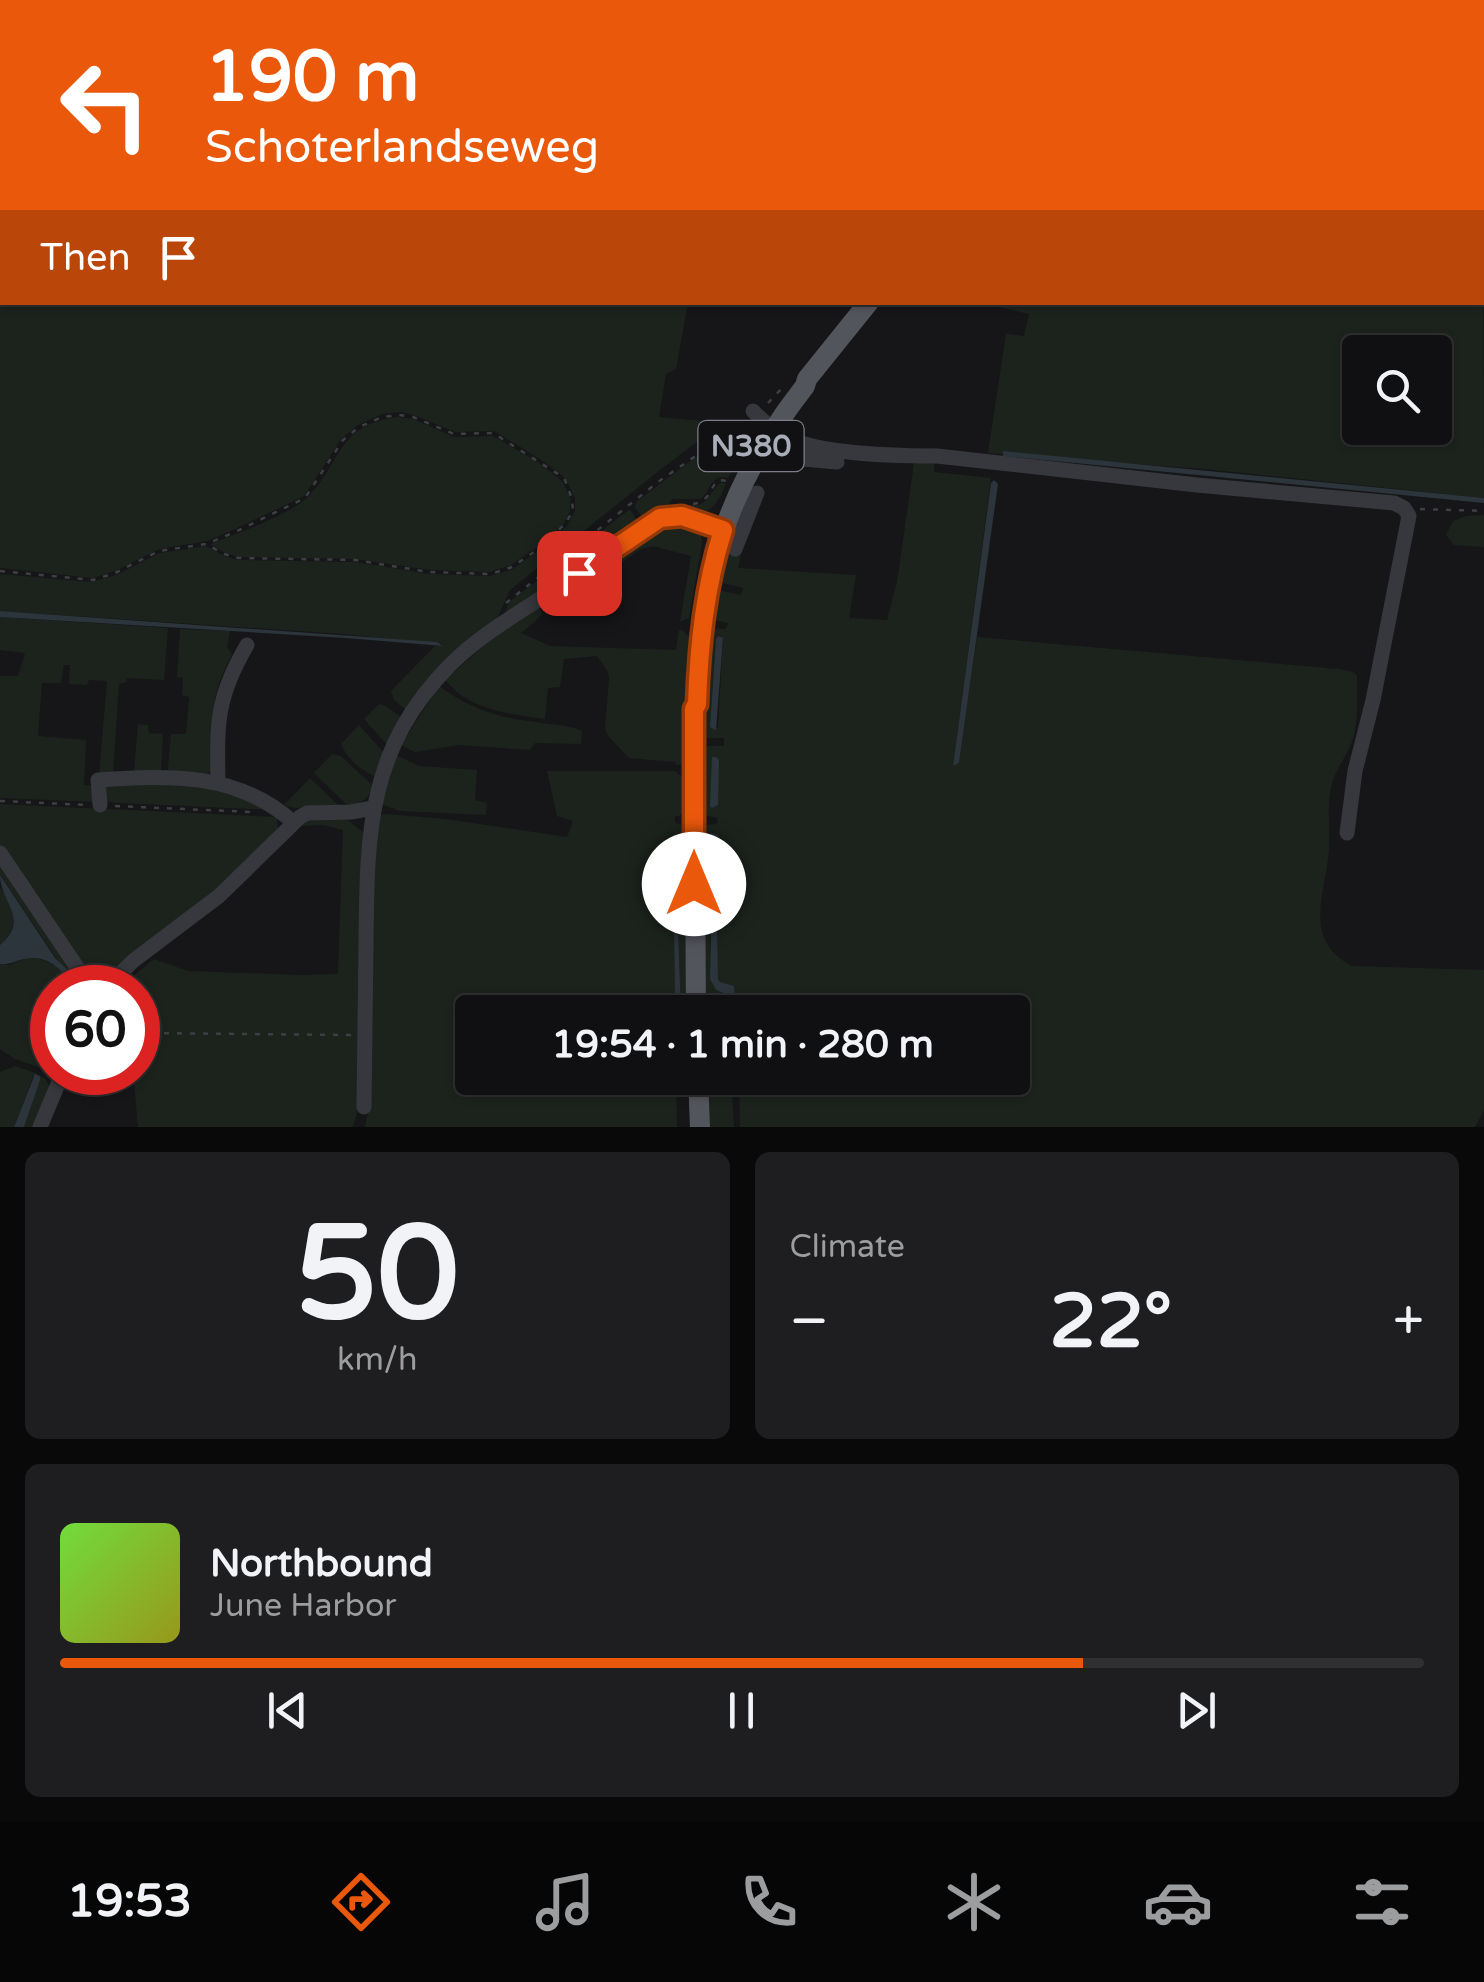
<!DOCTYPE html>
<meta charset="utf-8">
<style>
body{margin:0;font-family:"Varela Round",sans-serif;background:#1e1e20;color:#f1f3f6;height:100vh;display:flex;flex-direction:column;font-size:38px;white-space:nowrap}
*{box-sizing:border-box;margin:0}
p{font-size:32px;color:#9c9d9f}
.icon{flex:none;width:55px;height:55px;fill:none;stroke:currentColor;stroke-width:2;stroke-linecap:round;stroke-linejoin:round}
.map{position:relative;height:1127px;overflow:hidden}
.details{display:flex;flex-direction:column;gap:25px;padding:25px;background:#09090a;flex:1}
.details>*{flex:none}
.hud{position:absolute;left:0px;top:0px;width:1485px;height:305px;box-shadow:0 2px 8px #0004,0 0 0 2px #303032;background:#ea580c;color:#fff;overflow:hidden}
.controls{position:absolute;left:1342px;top:335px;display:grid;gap:20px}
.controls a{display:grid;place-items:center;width:110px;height:110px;border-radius:10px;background:#101012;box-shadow:0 2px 8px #0004,0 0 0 2px #303032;font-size:50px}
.speed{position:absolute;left:30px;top:965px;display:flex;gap:20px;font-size:50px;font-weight:700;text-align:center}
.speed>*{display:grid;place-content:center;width:130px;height:130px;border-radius:50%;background:#101012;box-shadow:0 2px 8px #0004,0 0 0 2px #303032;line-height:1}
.speed .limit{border:15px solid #d22;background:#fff;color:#111}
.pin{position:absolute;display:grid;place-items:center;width:85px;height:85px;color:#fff;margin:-42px;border-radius:20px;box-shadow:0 5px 15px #0006}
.me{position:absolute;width:110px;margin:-55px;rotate:0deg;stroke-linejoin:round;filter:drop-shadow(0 0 8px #0008)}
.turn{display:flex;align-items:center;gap:35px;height:210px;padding:0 40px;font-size:45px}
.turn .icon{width:130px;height:130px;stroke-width:2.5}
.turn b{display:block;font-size:70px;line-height:85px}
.then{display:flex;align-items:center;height:95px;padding:0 40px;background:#0003;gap:20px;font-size:38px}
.big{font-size:75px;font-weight:700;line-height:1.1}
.details .tile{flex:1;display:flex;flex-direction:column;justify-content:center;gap:15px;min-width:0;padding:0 35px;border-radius:15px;background:#1e1e20}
.details .dial{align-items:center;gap:0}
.dial b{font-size:130px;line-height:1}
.song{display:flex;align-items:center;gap:30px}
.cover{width:120px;height:120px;border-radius:15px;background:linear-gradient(135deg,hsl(100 70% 55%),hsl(60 70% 35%))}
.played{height:10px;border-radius:5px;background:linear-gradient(90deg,#ea580c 75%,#303032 75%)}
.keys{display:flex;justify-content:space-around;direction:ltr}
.heat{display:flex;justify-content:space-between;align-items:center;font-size:55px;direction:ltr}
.details .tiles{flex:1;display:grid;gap:25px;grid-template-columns:1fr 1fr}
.tile:last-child{grid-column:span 2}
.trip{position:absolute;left:455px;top:995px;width:575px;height:100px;border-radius:10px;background:#101012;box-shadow:0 2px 8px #0004,0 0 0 2px #303032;font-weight:700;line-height:100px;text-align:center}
.tabs{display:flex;height:160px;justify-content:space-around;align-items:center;background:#060607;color:#9c9d9f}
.tabs .icon{width:70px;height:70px}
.tabs .on{color:#ea580c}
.tabs b{font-size:45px;color:#f1f3f6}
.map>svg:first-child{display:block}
.green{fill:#1c231d;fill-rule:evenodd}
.water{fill:#2c353c}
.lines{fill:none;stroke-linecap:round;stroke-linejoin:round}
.path{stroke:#3d3f44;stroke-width:2.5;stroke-dasharray:5 8;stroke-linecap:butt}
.minor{stroke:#37383d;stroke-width:15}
.major{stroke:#53555c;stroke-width:20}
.route-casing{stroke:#983908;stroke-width:25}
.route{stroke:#ea580c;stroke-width:18}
.labels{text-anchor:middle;stroke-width:10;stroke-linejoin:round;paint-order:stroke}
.shield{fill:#111113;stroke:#7b7e86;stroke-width:2.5}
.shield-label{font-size:30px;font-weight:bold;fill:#a8adb8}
</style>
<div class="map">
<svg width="1484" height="1127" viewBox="0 0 1484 1127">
<rect width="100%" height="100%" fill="#161618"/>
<path class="green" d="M0,0H1073L1075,1L2,2V302L688,303L676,369L666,374L659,417L722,423L665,466L510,590L497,619L406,710L394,700L391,691L435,646H442V644L343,634L0,611V574L92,582L116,575L160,553L206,546L224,556L238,560L355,562L430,574L490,576L513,569L538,551L567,526L575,511V498L566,479L559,473L540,459L494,431L455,432L414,415L400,412L382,414L358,425L342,438L304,496L233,530L207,541L159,549L115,571L93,578L0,568Z
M1483,136L1484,498L1205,469L988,453L1006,334L1024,336L1029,314L998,307L999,303L1482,302ZM1360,352H1435V428H1360Z
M399,417L413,419L454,437L493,436L538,462L563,482L571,499L570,511L564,524L536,548L511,565L490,572L430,570L356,559L238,557L225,553L210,544C232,536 295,512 309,496C343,460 337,424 399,417Z
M754,418L760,425L728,478C711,474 711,490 701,499H672L664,510L643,519L635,507L636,502L692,460Z
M914,463H934V472L991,478L953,766L959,763L977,637L1339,669L1353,672L1357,676C1357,694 1358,713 1355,730C1353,748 1339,763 1333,780C1326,801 1330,827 1329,849C1326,894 1301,939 1352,966L1484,970V1110L1475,1127H740L739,1078H1012V1012H736L734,986L720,982L718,979L712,926L710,929V979L716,990L728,995L729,1012H702L700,925L707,917L724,916L723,909H707L699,901V831L707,825L717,824L718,818L707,816L699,809V755L707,746H724V738H707L699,730L712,628L725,629L729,623L713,620L718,590L741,595L743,588L719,582L722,542L742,551L738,568L856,575L849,618L887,620L897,582ZM718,636L723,639L718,728L710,727L716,639ZM712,833L718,836V895L712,900L709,897V837Z
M721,482L726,484C712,517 705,514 672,510L675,504C710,508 700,504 721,482Z
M630,509L637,521L635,527L505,614L509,602Z
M1484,515V547L1454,545L1446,535L1453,521L1466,516Z
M666,522L693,525L701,535L702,543L689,618L680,622L691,556L653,546L641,549L567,601L561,593L658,524Z
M539,607L543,614L521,633L550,646L676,650L679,630L683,631L689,637L687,757L679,765H676L675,762L629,758L608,736L605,729L609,677L607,670L597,656L564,659L560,687L548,688L545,719C519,715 486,712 464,697C457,693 451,686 445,680L489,641Z
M0,617L168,628L164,680L127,678L126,682L119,684L113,775L99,776L107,681L89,680L87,685L69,684L70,665H64L61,683H42L38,736L86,740L84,785L96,786L97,802L0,798V676H18L25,653L0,650Z
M180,629L230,631L227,647L232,654C209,698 212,721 212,770L204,776L169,772L168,768L171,734H186L189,697L182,695L183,678L177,677Z
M439,686C471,709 496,717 535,722C552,725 566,724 582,731L581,744L535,743L530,750L459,745L415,752L401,745Z
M379,704L386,706L402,718L387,745L364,719Z
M138,724L148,725L149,733L163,734L161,771L134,772Z
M359,725L384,753L375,776C361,771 346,757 341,744Z
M332,754L341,756L372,785C369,799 362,803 348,806L314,773Z
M396,755L419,766L477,770L475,800L487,803L486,815L400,811L381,804Z
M547,771H675L687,781V809L679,816H675V823L680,824L687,832V900L679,908H664V916H680L688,923L690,1012H681L678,926L674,925L675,1012H472V1078H676L677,1127H365L370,1102L369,893L376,816L386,814L446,819L567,837L573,821L557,816Z
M310,778L339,806L294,808L284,805Z
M165,780L244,795L274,810L101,802V785Z
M0,804L277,817L278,831L221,887L103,981L95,983L56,932L0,845Z
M345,818L364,833L358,1109L353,1127H138L134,1082L72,1083L76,1073L138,1072V988L120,987L154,959L188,971L302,975L338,974L343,830L323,825L300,826L306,820Z
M0,859L84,987H79L69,971L58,961L0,875Z
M0,887C14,909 22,924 0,945Z
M26,958C47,957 63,968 71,987L52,988V1044L39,1067L15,1059L0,1049V964L9,965Z
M15,1066L38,1074L33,1077L14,1127H0V1072Z
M40,1076L45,1078L50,1087L34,1127H24Z
M704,1078H731L734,1127H706Z"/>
<path class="water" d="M1003,451L1484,498V503L1003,456Z
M994,480L998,484L959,763L953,766L991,483Z
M0,611L437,642L443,646L346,638L0,617Z
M718,636L723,638L716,730L710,727L716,639Z
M712,757H716L719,760L718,805L712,808L710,806Z
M711,833L718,835V895L716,899L711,900L709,897V837Z
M0,875L55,958L69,971L79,987H71C64,969 46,954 24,959C14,961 11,965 0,964V945C31,918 0,903 0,875Z
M674,925L678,926L681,1012H675Z
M711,926L717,929L718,979L720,982L734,986L736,1012H729L728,995L716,990L710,979Z
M35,1074L40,1076V1080L24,1127H14Z"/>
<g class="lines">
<path class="path" d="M768,403L783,387
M693,504C709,502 709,490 718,480L728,481
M1420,509L1484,511
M541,547L551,561
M0,571L93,580L115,573L159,551L206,544L233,533L305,498L343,440L359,427L382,417L399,415L413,417L454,434L493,433L558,474L565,480L572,499L573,511L565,524L537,550L512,567L491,574L429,572L355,560L238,558L224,554L206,544
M506,603L658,482L746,421
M0,801L87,805
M115,806L252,812
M138,1033L351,1035"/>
<path class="minor" d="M753,411C764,422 775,433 790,439C825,454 897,456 937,456L1197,485L1394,503L1404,508L1409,516L1373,700L1355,771L1347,833
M753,444L780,457L837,462
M735,549L757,493
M218,783C217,723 216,698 247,645
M100,805L98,780C169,775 237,772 293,822
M0,853L91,988
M106,988L133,961L219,896L300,817L307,813L351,812L373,808
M364,1107C365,1053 365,1000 366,947C367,836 366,750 450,665C484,631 528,608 567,581C597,561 625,539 655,520C690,508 709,529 739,538
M40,1127L63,1072"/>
<path class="major" d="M1098,2L1100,0
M696,1012L694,709L697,704C701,575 725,488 805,386L807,379L869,302
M698,1078L700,1127"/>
</g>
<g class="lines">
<defs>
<path id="route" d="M579,573L660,518L682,516L723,530C705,587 699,644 697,704L694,709V884"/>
</defs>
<use href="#route" class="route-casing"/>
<use href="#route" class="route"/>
</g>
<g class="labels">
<rect class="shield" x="698.5" y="421" width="105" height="50" rx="8"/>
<g class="shield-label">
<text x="751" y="456">N380</text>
</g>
</g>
</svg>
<div class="controls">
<a><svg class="icon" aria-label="search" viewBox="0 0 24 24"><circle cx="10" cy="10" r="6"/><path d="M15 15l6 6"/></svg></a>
</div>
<div class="speed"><div class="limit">60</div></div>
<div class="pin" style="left:579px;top:573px;background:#d93025"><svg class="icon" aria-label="arrive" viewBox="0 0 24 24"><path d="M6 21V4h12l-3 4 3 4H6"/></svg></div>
<svg class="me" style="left:694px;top:884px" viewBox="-20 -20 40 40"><circle r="19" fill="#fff"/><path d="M0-13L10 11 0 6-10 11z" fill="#ea580c"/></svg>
<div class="trip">19:54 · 1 min · 280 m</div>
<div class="hud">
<div class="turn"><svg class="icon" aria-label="left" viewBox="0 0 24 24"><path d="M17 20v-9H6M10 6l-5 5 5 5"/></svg><div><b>190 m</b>Schoterlandseweg</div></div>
<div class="then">Then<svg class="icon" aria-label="arrive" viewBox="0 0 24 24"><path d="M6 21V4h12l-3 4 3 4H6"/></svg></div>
</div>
</div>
<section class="details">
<div class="tiles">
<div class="tile dial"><b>50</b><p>km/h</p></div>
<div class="tile"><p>Climate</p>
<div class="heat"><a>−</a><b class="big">22°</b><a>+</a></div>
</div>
<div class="tile">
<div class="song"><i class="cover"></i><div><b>Northbound</b><p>June Harbor</p></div></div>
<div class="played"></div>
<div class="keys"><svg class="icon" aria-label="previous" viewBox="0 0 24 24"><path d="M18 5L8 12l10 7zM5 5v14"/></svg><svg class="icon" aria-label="pause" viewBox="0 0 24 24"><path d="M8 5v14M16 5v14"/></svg><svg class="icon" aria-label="next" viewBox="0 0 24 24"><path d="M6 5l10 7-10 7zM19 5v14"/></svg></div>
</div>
</div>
</section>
<nav class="tabs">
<b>19:53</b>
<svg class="icon on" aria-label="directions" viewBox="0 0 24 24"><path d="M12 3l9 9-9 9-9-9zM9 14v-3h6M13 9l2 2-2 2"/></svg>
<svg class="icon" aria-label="music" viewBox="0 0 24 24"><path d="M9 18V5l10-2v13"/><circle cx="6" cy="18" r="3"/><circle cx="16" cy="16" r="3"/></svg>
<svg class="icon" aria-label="phone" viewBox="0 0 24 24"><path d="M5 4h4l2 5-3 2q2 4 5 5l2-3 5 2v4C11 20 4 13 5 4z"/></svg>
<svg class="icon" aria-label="climate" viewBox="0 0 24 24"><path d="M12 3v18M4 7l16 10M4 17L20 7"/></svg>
<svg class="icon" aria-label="car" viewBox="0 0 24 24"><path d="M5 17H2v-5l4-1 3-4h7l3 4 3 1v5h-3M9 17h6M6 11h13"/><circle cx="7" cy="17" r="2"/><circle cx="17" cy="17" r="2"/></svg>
<svg class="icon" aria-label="filters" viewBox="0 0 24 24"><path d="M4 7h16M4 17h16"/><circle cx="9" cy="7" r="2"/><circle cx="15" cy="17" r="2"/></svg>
</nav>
